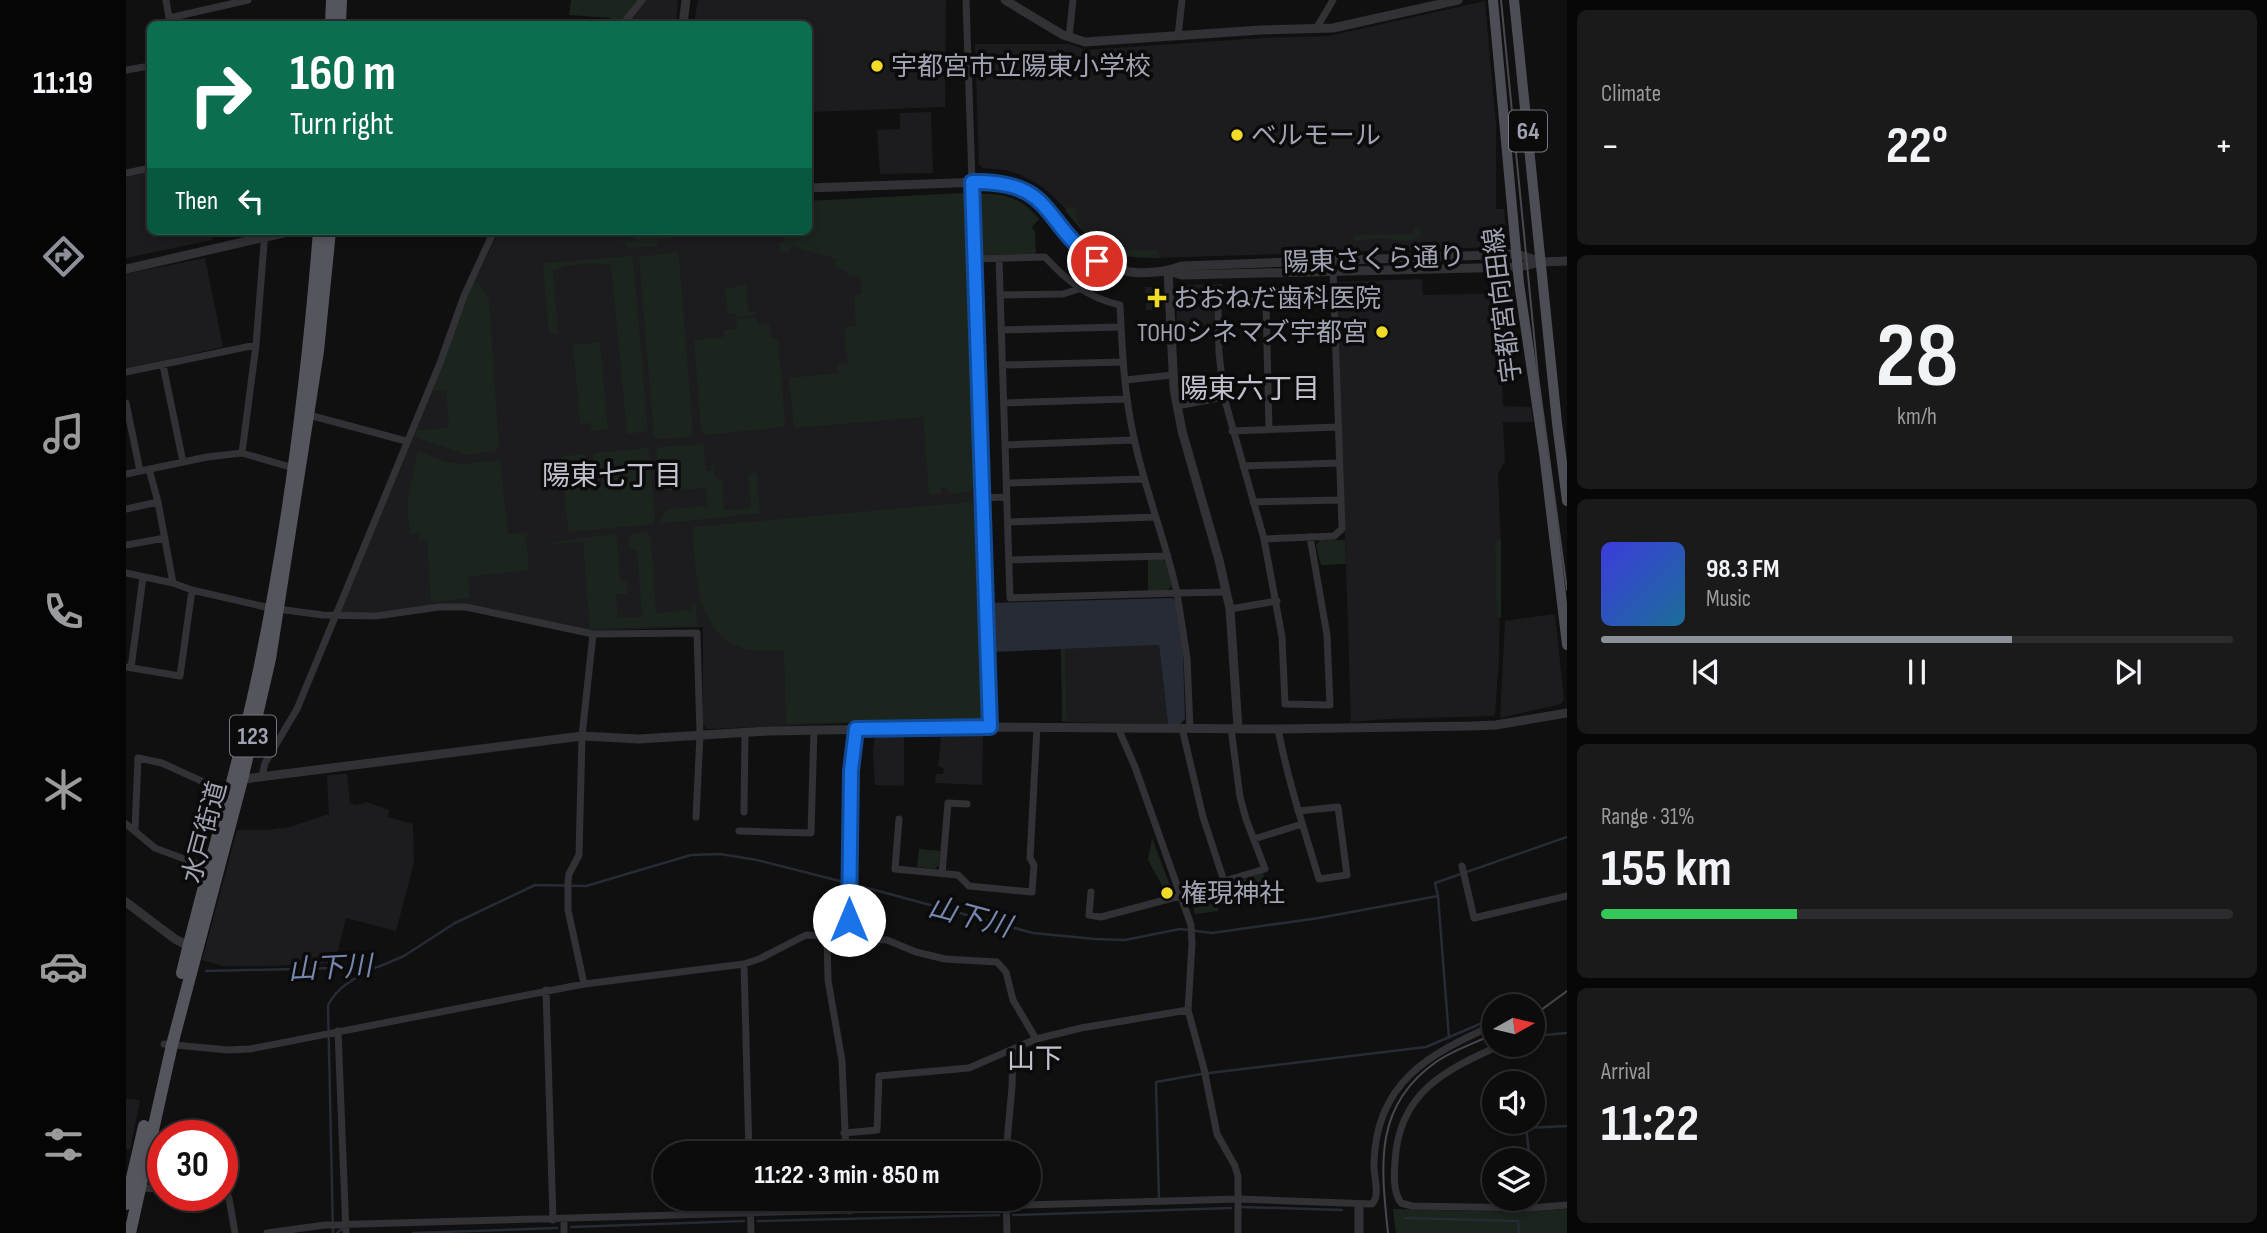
<!DOCTYPE html>
<meta charset="utf-8">
<style>
body{margin:0;font-family:"Sofia Sans Condensed","Noto Sans JP",sans-serif;background:#1a1a1b;color:#f1f3f6;height:100vh;display:flex;flex-direction:column;font-size:26px;white-space:nowrap}
*{box-sizing:border-box;margin:0}
p{font-size:23px;color:#9a9b9d}
.icon{flex:none;width:38px;height:38px;fill:none;stroke:currentColor;stroke-width:2;stroke-linecap:round;stroke-linejoin:round}
.map{position:relative;flex:1;overflow:hidden}
.panel{display:flex;flex-direction:column;gap:10px;padding:10px;background:#070707;width:700px}
.panel>*{flex:none}
.hud{position:absolute;left:21px;top:21px;width:665px;height:214px;border-radius:10px;box-shadow:0 4px 10px #0003,0 0 0 2px #2c2c2e;background:#0b6e4f;color:#fff;overflow:hidden}
.needle{width:46px;rotate:82deg}
.tools{position:absolute;left:1356px;top:994px;display:grid;gap:14px}
.tools a{display:grid;place-items:center;width:63px;height:63px;border-radius:50%;background:#0c0c0d;box-shadow:0 4px 10px #0003,0 0 0 2px #2c2c2e;font-size:35px}
.speed{position:absolute;left:21px;top:1120px;display:flex;gap:14px;font-size:35px;font-weight:700;text-align:center}
.speed>*{display:grid;place-content:center;width:91px;height:91px;border-radius:50%;background:#0c0c0d;box-shadow:0 4px 10px #0003,0 0 0 2px #2c2c2e;line-height:1}
.speed .limit{border:10px solid #d22;background:#fff;color:#111}
.pin{position:absolute;display:grid;place-items:center;width:60px;height:60px;color:#fff;margin:-30px;border:4px solid #fff;border-radius:50%;box-shadow:0 2px 7px #0007}
.me{position:absolute;width:77px;margin:-38px;rotate:0deg;stroke-linejoin:round;filter:drop-shadow(0 0 5px #0008)}
.turn{display:flex;align-items:center;gap:24px;height:147px;padding:0 28px;font-size:32px}
.turn .icon{width:91px;height:91px;stroke-width:2.5}
.turn b{display:block;font-size:49px;line-height:60px}
.then{display:flex;align-items:center;height:66px;padding:0 28px;background:#0003;gap:14px;font-size:26px}
.big{font-size:52px;font-weight:700;line-height:1.1}
.panel .widget{flex:1;display:flex;flex-direction:column;justify-content:center;gap:10px;min-width:0;padding:0 24px;border-radius:10px;background:#1a1a1b}
.panel .dial{align-items:center;gap:0}
.dial b{font-size:91px;line-height:1}
.song{display:flex;align-items:center;gap:21px}
.cover{width:84px;height:84px;border-radius:10px;background:linear-gradient(135deg,hsl(240 70% 55%),hsl(200 70% 35%))}
.played{height:7px;border-radius:4px;background:linear-gradient(90deg,#8c9099 65%,#2c2c2e 65%)}
.keys{display:flex;justify-content:space-around;direction:ltr}
.heat{display:flex;justify-content:space-between;align-items:center;font-size:38px;direction:ltr}
.charge{height:10px;border-radius:5px;background:linear-gradient(90deg,#34c759 31%,#2c2c2e 0)}
.trip{position:absolute;left:527px;top:1141px;width:388px;height:70px;border-radius:35px;background:#0c0c0d;box-shadow:0 4px 10px #0003,0 0 0 2px #2c2c2e;font-weight:700;line-height:70px;text-align:center}
main{display:flex;flex:1;min-height:0}
.tabs{display:flex;flex-direction:column;width:126px;justify-content:space-around;align-items:center;background:#050505;color:#9a9b9d}
.tabs .icon{width:49px;height:49px}
.tabs .on{color:#8c9099}
.tabs b{font-size:32px;color:#f1f3f6}
.map>svg:first-child{display:block}
.built{fill:#1c1c1e}
.green{fill:#1c241e}
.water{fill:#262b35}
.lines{fill:none;stroke-linecap:round;stroke-linejoin:round}
.stream{stroke:#262b35;stroke-width:2.5}
.minor{stroke:#313136;stroke-width:7}
.tertiary{stroke:#313136;stroke-width:9}
.primary{stroke:#4d4d55;stroke-width:10}
.trunk{stroke:#55555e;stroke-width:12}
.tram{stroke:#48484f;stroke-width:2}
.route-casing{stroke:#114b97;stroke-width:18}
.route{stroke:#1a73e8;stroke-width:12}
.poi-dot{fill:#f2db27;stroke:#0b0b0c;stroke-width:2.5}
.labels{text-anchor:middle;stroke-width:7;stroke-linejoin:round;paint-order:stroke}
.shield{fill:#0b0b0c;stroke:#747580;stroke-width:2}
.shield-label{font-size:24px;font-weight:bold;fill:#a1a2b2}
.poi-label{font-size:26px;fill:#a1a2b2;stroke:#0b0b0c;text-anchor:start}
.street-label{font-size:26px;fill:#a1a2b2;stroke:#0b0b0c}
.neighbourhood-label{font-size:28px;fill:#c2c2ce;stroke:#0b0b0c}
.water-label{font-size:28px;font-style:italic;fill:#7688ae;stroke:#0b0b0c}
</style>
<main>
<nav class="tabs">
<b>11:19</b>
<svg class="icon on" aria-label="directions" viewBox="0 0 24 24"><path d="M12 3l9 9-9 9-9-9zM9 14v-3h6M13 9l2 2-2 2"/></svg>
<svg class="icon" aria-label="music" viewBox="0 0 24 24"><path d="M9 18V5l10-2v13"/><circle cx="6" cy="18" r="3"/><circle cx="16" cy="16" r="3"/></svg>
<svg class="icon" aria-label="phone" viewBox="0 0 24 24"><path d="M5 4h4l2 5-3 2q2 4 5 5l2-3 5 2v4C11 20 4 13 5 4z"/></svg>
<svg class="icon" aria-label="climate" viewBox="0 0 24 24"><path d="M12 3v18M4 7l16 10M4 17L20 7"/></svg>
<svg class="icon" aria-label="car" viewBox="0 0 24 24"><path d="M5 17H2v-5l4-1 3-4h7l3 4 3 1v5h-3M9 17h6M6 11h13"/><circle cx="7" cy="17" r="2"/><circle cx="17" cy="17" r="2"/></svg>
<svg class="icon" aria-label="filters" viewBox="0 0 24 24"><path d="M4 7h16M4 17h16"/><circle cx="9" cy="7" r="2"/><circle cx="15" cy="17" r="2"/></svg>
</nav>
<div class="map">
<svg width="1441" height="1233" viewBox="0 0 1441 1233">
<rect width="100%" height="100%" fill="#101011"/>
<path class="built" d="M519,0H552L550,24H499Z
M572,0H820L819,107L683,112L682,24H568Z
M1359,1L1370,125V209H1378L1380,233L1369,247L1028,258L998,256L981,251L967,243L937,206L918,188L895,175L880,170L857,168L853,164L849,44H944L960,50L1135,38L1203,36Z
M805,112L807,173L754,174L751,130L774,129V113Z
M24,171V231H89L86,240L0,258V176Z
M837,193L839,196L838,227L856,722L800,720L581,729L577,724V627L462,631L351,606L250,614H215L213,611L334,312L373,231H682L683,201Z
M79,258L97,347L0,369V274Z
M1296,279L1297,295L1386,293L1388,302L1390,340L1374,342L1377,406L1405,407L1407,422H1377L1379,461L1372,474L1375,544L1373,658L1369,714L1367,716L1263,719L1225,722L1211,282Z
M1096,284L1097,299L1088,300L1089,325L1051,327L1050,291L1055,285Z
M1019,287H1034L1035,310H1020Z
M1429,614L1438,700L1435,704L1374,718L1379,621Z
M1033,645L1042,724L941,722L939,649Z
M857,735L856,785L809,783L810,774H817L818,769L812,766L815,736Z
M749,736H778V786L749,785L747,752Z
M221,774L224,803L231,805L241,802L263,810L262,817L287,824L288,863L270,931L220,918L209,963L144,966H97L76,960L111,830H139L164,827L203,814L201,775Z
M0,1099L14,1100L4,1149H0Z"/>
<path class="green" d="M445,0H513L494,24H490L484,18L443,15Z
M837,193L839,196L848,486L843,492L822,494L821,488H815V494H803L797,417L668,428L663,378L712,373V365L722,364L718,328L730,326L728,295L736,294L734,276L724,277L720,271L709,266L710,259L665,246L663,253L653,251V244L659,240V231H682L683,220L685,219L683,201Z
M854,194C878,193 897,198 913,219L906,227L909,232L910,254L856,255L853,253L851,198Z
M942,206L949,208C956,253 992,251 1028,250L1032,252L1033,258C982,258 970,249 939,210Z
M1288,227L1294,230V238C1281,244 1268,239 1254,238C1244,237 1236,243 1227,240L1229,235L1288,234Z
M508,231H542V234L560,233V236L532,239L531,247L502,248L496,242L508,241Z
M550,252L553,256L567,433L561,437L531,439L528,437L513,257Z
M505,256L507,258L522,431L501,434L485,264L472,265L471,263L436,266V268L427,270L432,333L423,334L417,265L420,263Z
M347,283H353L363,299L373,447L370,451L341,455L289,437L290,431L323,427L320,390L304,391Z
M620,284L622,312H630L629,315L610,317L609,313L602,314L599,290Z
M630,317L632,325L643,324L645,338L651,339L652,341L659,422L658,427L578,435L575,431L568,340L598,337V330L611,329L610,319Z
M474,342L482,429L465,431L464,423L454,424L447,345Z
M577,444L580,471H585V465H587L589,477L596,480L598,510L625,508L622,474L631,473L634,513L532,524L542,509L582,506L580,488L541,491L540,479L533,478L530,451L533,447Z
M520,448L523,451L529,521L527,524L445,532L442,530L435,458L437,456L459,454L463,470L456,477L458,487L463,491H470L476,485L475,474L469,470L467,455L470,453Z
M292,451L320,462L335,464L374,460L382,534L412,532L400,535L403,570L342,577L344,598L305,602L301,540L293,541V533L284,534L281,502Z
M844,502L849,508L856,722L800,720L660,724L658,651C642,650 624,653 609,645C568,625 569,566 567,527Z
M521,532L525,538L530,613L565,610V605L570,604L571,626L464,629L457,542L427,544V542L488,534L491,539L494,581H501L502,594H490L492,618L516,617L511,549H504L503,538L507,534Z
M1194,540H1219L1220,564L1195,565L1190,545Z
M1375,540V617H1371L1369,541Z
M1037,559L1041,563L1046,586L1041,590L1022,591V560Z
M935,649H939L941,722L936,721Z
M1026,838L1045,888L1039,891L1022,860Z
M793,849L814,851L813,865L809,869L791,867Z
M1137,873L1140,881L1133,897L1092,906V911L1069,914L1066,903L1088,897L1086,890Z
M1267,1209L1397,1212L1441,1209V1233H1270Z"/>
<path class="water" d="M1046,598L1050,601L1057,654L1059,719L1054,724H1042L1033,645L866,652L864,603Z"/>
<g class="lines">
<path class="stream" d="M1312,896L1323,1038
M80,971L252,967L278,956L329,923L409,885L460,886L565,855L594,854L631,860L749,890L907,933L969,939L999,940L1054,929L1086,933L1193,918L1312,896L1309,883L1441,837
M1407,1036L1441,1033
M1404,1160L1400,1128L1441,1126
M1407,1186L1408,1205
M1033,1199L1030,1082L1075,1074L1300,1047L1368,1018
M1116,1207L1216,1210
M887,1215L1105,1208
M1279,1218L1392,1221L1393,1233
M632,1221L873,1215
M445,1227L618,1221
M207,1233L202,1005C213,985 229,978 249,968
M211,1233L217,1228
M287,1233L431,1228"/>
<path class="minor" d="M40,0L43,18L122,0
M840,0L864,727
M497,24L516,0
M1190,29L1207,0
M1052,36L1056,0
M943,37L947,0
M0,70L24,66
M0,173L24,168
M139,231L130,345L116,453L171,469
M848,259L919,257C941,281 962,298 994,305C996,349 998,394 1008,438C1019,491 1040,541 1051,593L1100,592
M873,259L884,598L1051,593L1061,658L1064,728
M874,295L937,294L953,289
M875,330L995,327
M37,365L57,462
M877,365L997,362
M0,372L130,345
M999,380L1047,375
M1098,397L1093,353L1092,306L1096,303L1133,301L1140,305L1143,429
M0,403L14,471
M878,403L1001,399
M1051,406L1098,397L1138,539
M179,414L280,441
M1106,431L1212,427
M879,445L1008,440
M1117,466L1213,463
M23,469L32,502L47,583
M0,474L81,457L116,453
M880,483L1018,479
M856,498L880,497
M1127,502L1215,500
M0,509L32,502
M882,522L1029,517
M1184,537L1201,635L1204,705L1159,704L1156,637L1138,539L1208,536L1216,529L1207,270
M0,545L39,538
M883,560L1042,556
M0,573L47,583L66,590
M1104,609L1151,601
M0,667L54,676L66,590L144,608L197,615L250,616L313,607H340L467,634L571,633L574,735L570,817
M5,668L17,577
M992,728L1009,767L1065,925L1066,944L1062,1010L1078,1069L1091,1134L1109,1166L1112,1177V1233
M1056,728L1077,817L1098,881L1139,869L1120,819L1114,797L1105,728
M1152,729C1162,781 1178,829 1193,879L1221,875L1212,807L1172,811
M136,776L139,763L171,709L314,363L338,296L368,231
M618,812L619,732
M773,819L769,869L832,875L843,886L906,892L908,865L904,858L911,727
M0,824L29,848L85,869
M9,831L12,758L36,763L106,795
M613,831L685,833L688,729
M1128,839L1176,824
M1336,866L1348,918L1441,896
M816,874L822,803L841,804
M965,892L963,915L975,917L1054,896
M701,936L702,980L716,1061L720,1153
M723,937L725,771L730,729
M618,964L623,1153
M458,984L442,910V882L443,874L453,855L456,736L467,634
M420,990L427,1220
M212,1031L220,1233
M38,1044L102,1050L124,1049L458,984L618,964L633,959L680,935L761,940L790,952L819,959L871,962L880,972L887,1000L910,1039L955,1028L1062,1010
M1375,1045C1319,1070 1273,1092 1269,1161C1268,1175 1267,1192 1275,1203L1286,1206L1404,1208L1441,1205
M718,1133L751,1130L753,1076L843,1068L910,1039
M880,1153L886,1087L887,1049
M13,1188L37,1189
M96,1193L101,1194L103,1198L109,1233
M624,1199L625,1233
M723,1199L724,1211
M880,1199L881,1233
M438,1219V1233
M141,1233L199,1225L1113,1199L1246,1204C1255,1195 1247,1175 1248,1163C1250,1082 1303,1054 1368,1025"/>
<path class="tertiary" d="M879,0L937,35L959,42L1135,30L1207,28L1332,0
M557,24L560,0
M682,188L859,182C911,181 923,216 953,248C979,275 1022,278 1056,266L1391,254L1415,262
M0,269L166,231
M1042,271L1048,389L1056,431L1093,560L1104,609L1112,728
M1042,271L1056,275L1392,267L1415,262L1441,261
M111,780L456,736L513,739L643,731L864,727L1152,729L1345,726L1370,725L1441,713
M0,902L49,939L68,949
M1233,1233V1205"/>
<path class="primary" d="M1367,0L1393,283L1418,453L1441,645
M1388,0L1431,423L1441,501"/>
<path class="trunk" d="M205,24L206,0
M214,24L215,0
M56,973C79,876 109,781 130,684C162,535 181,382 193,231
M0,1204L18,1126
M4,1233L46,1045L116,780L144,659L192,351L204,231"/>
<path class="tram" d="M1375,0L1412,376L1441,590
M1407,1016L1441,991
M1262,1233C1255,1166 1247,1106 1310,1062C1327,1050 1349,1043 1368,1034"/>
</g>
<g class="lines">
<defs>
<path id="route" d="M723,920L725,771L730,729L864,727L846,182C930,180 916,225 971,261"/>
</defs>
<use href="#route" class="route-casing"/>
<use href="#route" class="route"/>
</g>
<g class="poi-dot">
<circle cx="751" cy="66" r="7"/>
<circle cx="1111" cy="135" r="7"/>
<path d="M1027.5 287.5h7v7h7v7h-7v7h-7v-7h-7v-7h7z"/>
<circle cx="1256" cy="332" r="7"/>
<circle cx="1041" cy="893" r="7"/>
</g>
<g class="labels">
<g class="shield">
<rect x="1383" y="110.5" width="38" height="41" rx="5"/>
<rect x="104" y="715.5" width="46" height="41" rx="5"/>
</g>
<g class="shield-label">
<text x="1402" y="139">64</text>
<text x="127" y="744">123</text>
</g>
<g class="poi-label">
<text x="765" y="75">宇都宮市立陽東小学校</text>
<text x="1125" y="144">ベルモール</text>
<text x="1047" y="307">おおねだ歯科医院</text>
<text x="1242" y="341" text-anchor="end">TOHOシネマズ宇都宮</text>
<text x="1055" y="902">権現神社</text>
</g>
<g class="street-label">
<text transform="translate(1248 259) rotate(-2)" y="9">陽東さくら通り</text>
<text transform="translate(1376 305) rotate(-97)" y="9">宇都宮向田線</text>
<text transform="translate(78 832) rotate(-75)" y="9">水戸街道</text>
</g>
<g class="neighbourhood-label">
<text x="1124" y="398">陽東六丁目</text>
<text x="486" y="485">陽東七丁目</text>
<text x="909" y="1068">山下</text>
</g>
<g class="water-label">
<text transform="translate(844 916) rotate(15)" y="10">山下川</text>
<text transform="translate(204 967) rotate(-3)" y="10">山下川</text>
</g>
</g>
</svg>
<div class="tools">
<a><svg class="needle" viewBox="-14 -14 28 28"><path d="M0-13l5 13h-10z" fill="#e53935"/><path d="M0 13l5-13h-10z" fill="#9a9b9d"/></svg></a>
<a><svg class="icon" aria-label="sound" viewBox="0 0 24 24"><path d="M4 9h4l5-4v14l-5-4H4zM17 9q2 3 0 6"/></svg></a>
<a><svg class="icon" aria-label="layers" viewBox="0 0 24 24"><path d="M12 4l9 5-9 5-9-5zM3 14l9 5 9-5"/></svg></a>
</div>
<div class="speed"><div class="limit">30</div></div>
<div class="pin" style="left:971px;top:261px;background:#d93025"><svg class="icon" aria-label="arrive" viewBox="0 0 24 24"><path d="M6 21V4h12l-3 4 3 4H6"/></svg></div>
<svg class="me" style="left:723px;top:920px" viewBox="-20 -20 40 40"><circle r="19" fill="#fff"/><path d="M0-13L10 11 0 6-10 11z" fill="#1a73e8"/></svg>
<div class="trip">11:22 · 3 min · 850 m</div>
<div class="hud">
<div class="turn"><svg class="icon" aria-label="right" viewBox="0 0 24 24"><path d="M7 20v-9h11M14 6l5 5-5 5"/></svg><div><b>160 m</b>Turn right</div></div>
<div class="then">Then<svg class="icon" aria-label="left" viewBox="0 0 24 24"><path d="M17 20v-9H6M10 6l-5 5 5 5"/></svg></div>
</div>
</div>
<section class="panel">
<div class="widget"><p>Climate</p>
<div class="heat"><a>−</a><b class="big">22°</b><a>+</a></div>
</div>
<div class="widget dial"><b>28</b><p>km/h</p></div>
<div class="widget">
<div class="song"><i class="cover"></i><div><b>98.3 FM</b><p>Music</p></div></div>
<div class="played"></div>
<div class="keys"><svg class="icon" aria-label="previous" viewBox="0 0 24 24"><path d="M18 5L8 12l10 7zM5 5v14"/></svg><svg class="icon" aria-label="pause" viewBox="0 0 24 24"><path d="M8 5v14M16 5v14"/></svg><svg class="icon" aria-label="next" viewBox="0 0 24 24"><path d="M6 5l10 7-10 7zM19 5v14"/></svg></div>
</div>
<div class="widget"><p>Range · 31%</p><b class="big">155 km</b><div class="charge"></div></div>
<div class="widget"><p>Arrival</p><b class="big">11:22</b></div>
</section>
</main>
